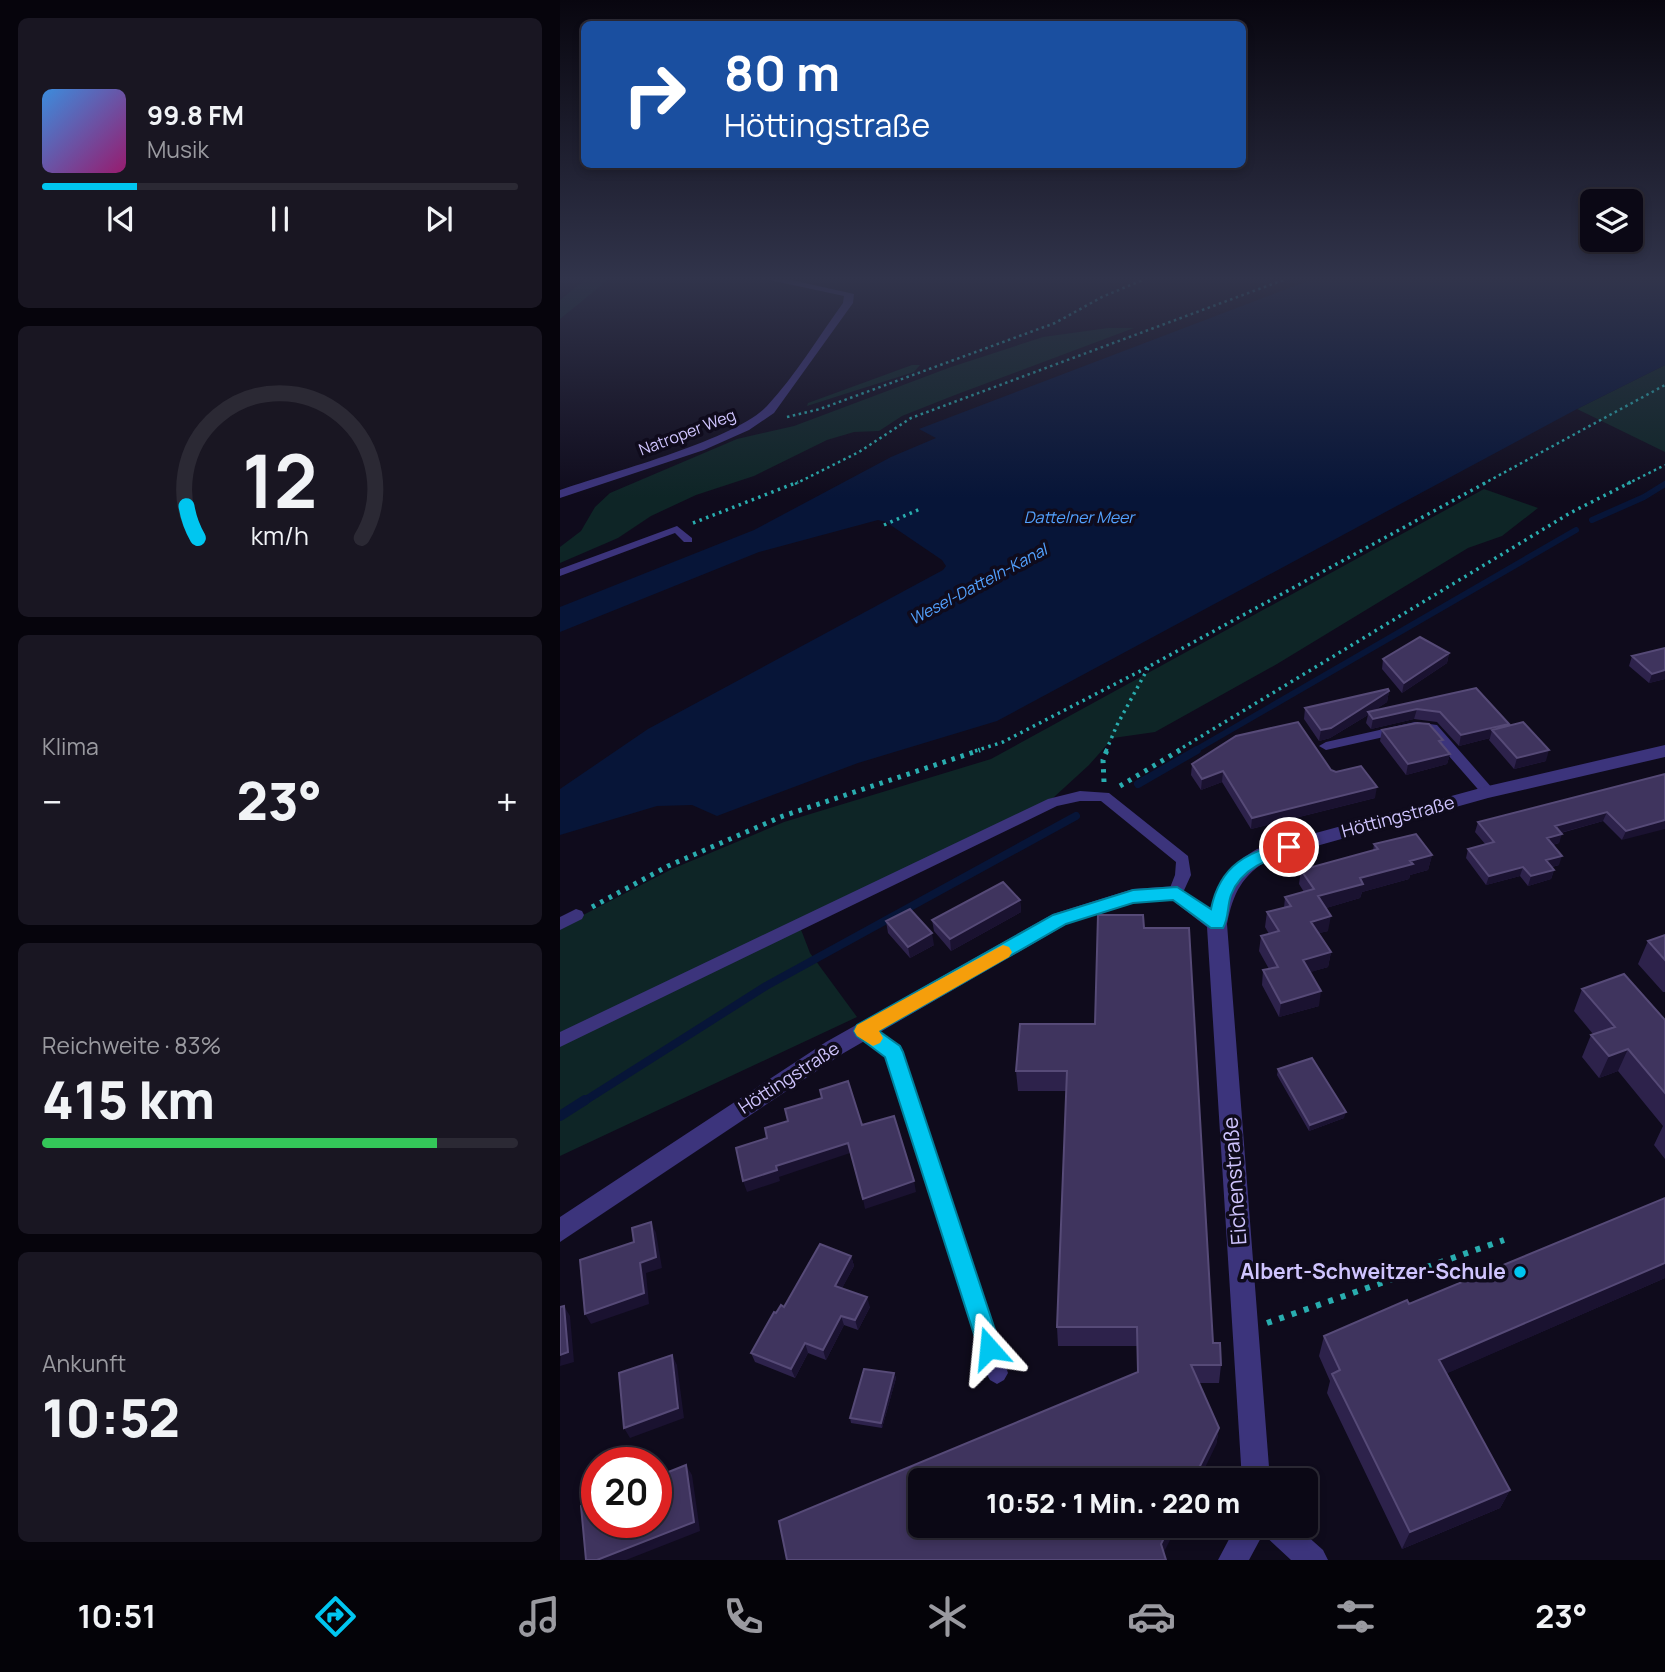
<!DOCTYPE html>
<html lang="de">
<meta charset="utf-8">
<style>
body{margin:0;font-family:Manrope,sans-serif;background:#191622;color:#f1f3f6;height:100vh;display:flex;flex-direction:column;font-size:26px;white-space:nowrap}
*{box-sizing:border-box;margin:0}
p{font-size:23px;color:#9a9aa0}
.icon{flex:none;width:38px;height:38px;fill:none;stroke:currentColor;stroke-width:2;stroke-linecap:round;stroke-linejoin:round}
.map{position:relative;flex:1;overflow:hidden}
.sheet{display:flex;flex-direction:column;gap:18px;padding:18px;background:#06040c;width:560px}
.sheet>*{flex:none}
.banner{position:absolute;left:21px;top:21px;width:665px;height:147px;border-radius:10px;box-shadow:0 4px 10px #0003,0 0 0 2px #2b2934;background:#1a4fa0;color:#fff;overflow:hidden}
.tools{position:absolute;left:1020px;top:189px;display:grid;gap:14px}
.tools a{display:grid;place-items:center;width:63px;height:63px;border-radius:10px;background:#0b0815;box-shadow:0 4px 10px #0003,0 0 0 2px #2b2934;font-size:35px}
.speed{position:absolute;left:21px;top:1447px;display:flex;gap:14px;font-size:35px;font-weight:700;text-align:center}
.speed>*{display:grid;place-content:center;width:91px;height:91px;border-radius:50%;background:#0b0815;box-shadow:0 4px 10px #0003,0 0 0 2px #2b2934;line-height:1}
.speed .limit{border:10px solid #d22;background:#fff;color:#111}
.pin{position:absolute;display:grid;place-items:center;width:60px;height:60px;color:#fff;margin:-30px;border:4px solid #fff;border-radius:50%;box-shadow:0 2px 7px #0007}
.me{position:absolute;width:77px;margin:-38px;rotate:342deg;stroke-linejoin:round;filter:drop-shadow(0 0 5px #0008)}
.turn{display:flex;align-items:center;gap:24px;height:147px;padding:0 28px;font-size:32px}
.turn .icon{width:91px;height:91px;stroke-width:2.5}
.turn b{display:block;font-size:49px;line-height:60px}
.big{font-size:52px;font-weight:800;line-height:1.1}
.sheet .tile{flex:1;display:flex;flex-direction:column;justify-content:center;gap:10px;min-width:0;padding:0 24px;border-radius:10px;background:#191622}
.sheet .dial{align-items:center;gap:0}
.dial svg{height:182px;overflow:visible;fill:none;stroke:#2b2934;stroke-width:7;stroke-linecap:round;text-anchor:middle}
.dial text{fill:#f1f3f6;stroke:none}
.song{display:flex;align-items:center;gap:21px}
.cover{width:84px;height:84px;border-radius:10px;background:linear-gradient(135deg,hsl(210 70% 55%),hsl(320 70% 35%))}
.played{height:7px;border-radius:4px;background:linear-gradient(90deg,#00c6f0 20%,#2b2934 20%)}
.keys{display:flex;justify-content:space-around;direction:ltr}
.heat{display:flex;justify-content:space-between;align-items:center;font-size:38px;direction:ltr}
.charge{height:10px;border-radius:5px;background:linear-gradient(90deg,#34c759 83%,#2b2934 0)}
.trip{position:absolute;left:348px;top:1468px;width:410px;height:70px;border-radius:10px;background:#0b0815;box-shadow:0 4px 10px #0003,0 0 0 2px #2b2934;font-weight:800;line-height:70px;text-align:center}
.menu{display:flex;height:112px;justify-content:space-around;align-items:center;background:#040308;color:#9a9aa0}
.menu .icon{width:49px;height:49px}
.menu .current{color:#00c6f0}
.menu b{font-size:32px;color:#f1f3f6}
main{display:flex;flex:1;min-height:0}
.map>svg:first-child{display:block}
.green{fill:#0e2526}
.water{fill:#071538}
.lines{fill:none;stroke-linecap:round;stroke-linejoin:round}
.stream-far2{stroke:#071538;stroke-width:6}
.stream-far1{stroke:#071538;stroke-width:8}
.stream{stroke:#071538;stroke-width:10}
.path-far3{stroke:#29adaf;stroke-width:2.5;stroke-dasharray:2.5 3.5;stroke-linecap:butt}
.path-far2{stroke:#29adaf;stroke-width:3.5;stroke-dasharray:2.5 4.5;stroke-linecap:butt}
.path-far1{stroke:#29adaf;stroke-width:5;stroke-dasharray:3.5 6;stroke-linecap:butt}
.path{stroke:#29adaf;stroke-width:6;stroke-dasharray:5 8;stroke-linecap:butt}
.service{fill:#3c347c;fill-rule:evenodd}
.minor{fill:#3c347c;fill-rule:evenodd}
.wall{fill:#2d224b}
.shaded-wall{fill:#1a1230}
.building{fill:#3f345e;stroke:#564a77;stroke-width:2}
.route{fill:#00c6f0;stroke:#00819c;stroke-width:2}
.slow{fill:#f59e0b}
.poi-dot{fill:#00c6f0;stroke:#0f0b1c;stroke-width:2.5}
.labels{text-anchor:middle;stroke-width:7;stroke-linejoin:round;paint-order:stroke}
.far-street-label{font-size:16px;fill:#d0c5ff;stroke:#0f0b1c}
.far-water-label{font-size:16px;font-style:italic;fill:#53a2ff;stroke:#0f0b1c}
.street-label{font-size:18px;fill:#d0c5ff;stroke:#0f0b1c}
.near-street-label{font-size:21px;fill:#d0c5ff;stroke:#0f0b1c}
.near-poi-label{font-size:21px;font-weight:bold;fill:#d0c5ff;stroke:#0f0b1c;text-anchor:end}
</style>
<main>
<section class="sheet">
<div class="tile">
<div class="song"><i class="cover"></i><div><b>99.8 FM</b><p>Musik</p></div></div>
<div class="played"></div>
<div class="keys"><svg class="icon" aria-label="previous" viewBox="0 0 24 24"><path d="M18 5L8 12l10 7zM5 5v14"/></svg><svg class="icon" aria-label="pause" viewBox="0 0 24 24"><path d="M8 5v14M16 5v14"/></svg><svg class="icon" aria-label="next" viewBox="0 0 24 24"><path d="M6 5l10 7-10 7zM19 5v14"/></svg></div>
</div>
<div class="tile dial"><svg viewBox="0 0 100 80">
<path d="M14 69A42 42 0 1 1 86 69"/>
<path d="M14 69A42 42 0 0 1 9 55" stroke="#00c6f0"/>
<text x="50" y="56" font-size="32" font-weight="700">12</text>
<text x="50" y="72" font-size="11">km/h</text>
</svg></div>
<div class="tile"><p>Klima</p>
<div class="heat"><a>−</a><b class="big">23°</b><a>+</a></div>
</div>
<div class="tile"><p>Reichweite · 83%</p><b class="big">415 km</b><div class="charge"></div></div>
<div class="tile"><p>Ankunft</p><b class="big">10:52</b></div>
</section>
<div class="map">
<svg width="1105" height="1560" viewBox="0 0 1105 1560">
<rect width="100%" height="100%" fill="#0f0b1c"/>
<path class="green" d="M26,279H49L0,319V300Z
M548,328H574L395,395L342,416L319,431L294,432L267,440L194,476L136,495L91,516L58,538L0,563V547L21,531L35,507L50,493L177,439L234,426L391,367L483,337Z
M352,365H360L354,372L247,406L248,403Z
M1105,365V452L1017,409Z
M924,489L978,508L942,536L908,548L717,664L595,732L553,738L529,765L493,798L0,1036V927L112,869L224,822L431,759Z
M240,927L250,953L297,1017L0,1156V1043Z"/>
<path class="water" d="M753,279H1105V365L1017,409L437,721L298,763L157,816L132,805L97,806L0,835V789L88,729L383,570L386,566L382,560L326,522L318,520L199,552L0,632V607L194,530L331,457L376,438L359,429Z"/>
<g class="lines">
<path class="stream-far2" d="M1032,520L1084,497L1105,484
M634,751L1016,530"/>
<path class="stream-far1" d="M578,784L637,750
M23,1102L206,986L516,816"/>
<path class="stream" d="M0,1116L25,1100"/>
<path class="path-far3" d="M227,417L260,409L495,323L542,297L585,279
M235,484L299,452L351,418L726,279
M923,484L1105,385
M1067,484L1105,465"/>
<path class="path-far2" d="M133,523L238,482
M324,525L360,509
M415,751L443,742L588,667L927,482
M546,751L557,725L588,668
M617,751L1010,513L1071,482"/>
<path class="path-far1" d="M544,782L543,760L547,750
M560,786L620,750
M32,907L108,866L223,816L420,750"/>
<path class="path" d="M707,1323L944,1240"/>
<path class="service" d="M117,526L132,538V542H124L115,533L0,576V569Z
M855,722L877,725L933,789L935,792L933,795H923L868,732L855,730L766,750L759,746L766,742Z
M520,791L549,793L628,856L631,875L621,897H611L608,893L615,875L616,862L541,801H520L497,806L0,1047V1032L488,799Z
M16,909L22,911L24,915L22,919L0,930V917Z
M304,1024L339,1047L342,1052L448,1373L444,1380L437,1384L430,1380L426,1373L326,1056L298,1036L295,1031L298,1026Z"/>
<path class="minor" d="M205,279H227L294,294L293,303L214,413L189,430L144,450L0,498V490C48,473 175,440 207,406C235,376 259,336 283,303L284,296Z
M1105,745V757L928,798L710,859C682,875 673,893 667,924L710,1480H682L647,927L612,900L573,903L507,924L282,1054L0,1242V1217L266,1042L493,914L573,889L616,886L651,909C658,881 672,863 697,849L928,786Z
M676,1526H736L763,1550L768,1560H731L703,1534L689,1560H658Z"/>
</g>
<path class="wall" d="M1105,648V679L1089,683L1069,666L1072,656Z
M889,653L887,663L842,693L822,669L823,659Z
M916,688L948,725L986,761L954,769L929,740L930,738L899,746L877,722L854,719L811,729L806,723L808,715L770,738L759,741L744,719L745,708L829,691L827,702L813,711Z
M822,730L882,744L890,754L887,764L846,775L820,741Z
M632,764L771,770L815,798L691,829L662,782L641,790L631,775Z
M1105,774L1062,840L1043,821L1001,833L999,843L993,845L999,865L992,867L994,870L991,879L968,886L960,876L926,885L906,858L908,849L926,845L915,832L918,822Z
M814,844L872,855L868,870L850,875L849,879L802,892L800,898L766,908L768,931L759,933L771,952L768,967L750,972L759,1006L719,1017L702,985L703,970L709,969L699,951L701,936L709,934L705,927L707,912L724,908L725,897L744,892L739,884L741,870L813,851Z
M460,900L461,912L391,951L374,931L372,920Z
M326,921L374,945L350,958L328,933Z
M584,928L653,1343L661,1365L659,1383H639L659,1428L656,1445L227,1560L577,1372V1346H498L497,1327L506,1091H458L456,1071L535,1024Z
M1105,935V992H1103L1078,964L1088,941Z
M1022,989L1105,1020V1159L1094,1145L1103,1126L1058,1071L1039,1078L1022,1057L1031,1035L1033,1034L1014,1011Z
M718,1069L784,1118L749,1131L717,1075Z
M291,1256L294,1266L282,1288L310,1307L298,1330L284,1325L266,1360L248,1353L235,1378L195,1362L191,1353L216,1313Z
M1105,1278L887,1373L950,1490L940,1508L842,1549L767,1393L770,1381L759,1356L764,1336L849,1304Z
M334,1373L336,1378L322,1428L291,1423L290,1418Z"/>
<path class="shaded-wall" d="M889,653L887,663L842,693L844,683Z
M1105,670V679L1089,683L1092,674Z
M829,691L827,702L809,714L808,712V715L770,738L759,741L761,730Z
M857,709L854,719L811,729L813,719Z
M949,724L946,734L932,730L930,738L899,746L901,735Z
M989,750L986,761L954,769L957,758Z
M890,754L887,764L846,775L848,764Z
M663,771L662,782L641,790L642,779Z
M817,787L815,798L691,829L692,818Z
M1047,812L1043,821L992,835L995,826Z
M1105,820V829L1062,840L1066,831Z
M1002,834L999,843L984,847L987,838Z
M872,855L868,870L850,875L849,879L802,892L800,898L756,911L758,896L800,878L850,861Z
M1002,856L999,865L983,869L986,860Z
M963,867L960,876L926,885L929,876Z
M994,870L991,879L968,886L971,876Z
M460,900L461,912L391,951L390,939Z
M771,916L768,931L749,936L751,922Z
M372,933L374,945L350,958L348,947Z
M771,952L768,967L741,975L743,960Z
M761,991L759,1006L719,1017L721,1003Z
M1068,1049L1058,1071L1039,1078L1049,1056Z
M786,1112L784,1118L749,1131L750,1125Z
M288,1143L290,1153L219,1177L220,1181L187,1192L183,1181L216,1166Z
M354,1181L356,1192L305,1209L303,1199Z
M91,1222L96,1233L102,1268L86,1273L89,1304L31,1324L25,1314Z
M291,1256L294,1266L278,1296L275,1286Z
M1105,1263V1278L872,1380L879,1360Z
M307,1297L310,1307L298,1330L295,1320Z
M4,1306L10,1316L14,1362L0,1366Z
M281,1316L284,1325L266,1360L263,1350Z
M245,1343L248,1353L235,1378L231,1369Z
M112,1355L117,1365L124,1418L70,1438L64,1428Z
M334,1373L336,1378L322,1428L321,1423Z
M659,1428L656,1445L639,1480H633Z
M126,1465L132,1475L140,1531L66,1560H37Z
M950,1490L940,1508L842,1549L850,1532Z
M610,1526H617L600,1560L601,1544Z"/>
<path class="building" d="M860,637L889,653L844,683L823,659Z
M1105,648V670L1092,674L1072,656Z
M916,688L949,724L901,735L880,712L857,709L813,719L808,712Z
M828,689L829,691L771,728L761,730L745,708Z
M738,722L771,770L776,772L801,766L817,787L692,818L663,771L642,779L632,764L676,736Z
M963,722L989,750L957,758L932,730Z
M857,723L869,724L883,740L879,741L890,754L848,764L822,730Z
M1105,774V820L1066,831L1047,812L995,826L1002,834L987,838L1002,856L986,860L994,870L971,876L963,867L929,876L908,849L934,842L918,822Z
M856,834L872,855L850,861L853,864L800,878L803,884L758,896L771,916L751,922L771,952L743,960L761,991L721,1003L703,970L718,967L701,936L719,931L707,912L731,906L725,897L754,889L741,870L818,849L814,844Z
M443,882L460,900L390,939L372,920Z
M350,909L372,933L348,947L326,921Z
M538,915H583L584,928H629L653,1343H660L661,1365H631L659,1428L633,1480H360V1526H610L601,1544L606,1560H227L219,1521L578,1372L577,1327H497L507,1071H456L460,1024H535Z
M1105,935V960L1088,941Z
M1064,974L1105,1020V1093L1068,1049L1049,1056L1031,1035L1055,1027L1022,989Z
M752,1058L786,1112L750,1125L718,1069Z
M288,1081L302,1125L334,1116L354,1181L303,1199L288,1143L216,1166L217,1170L183,1181L176,1148L207,1138L205,1128L228,1121L225,1109L262,1098L260,1090Z
M1105,1198V1263L879,1360L950,1490L850,1532L772,1374L780,1370L764,1336L847,1300L849,1304Z
M91,1222L96,1257L80,1263L84,1293L25,1314L20,1260L74,1242L72,1228Z
M260,1244L291,1256L275,1286L307,1297L295,1320L281,1316L263,1350L245,1343L231,1369L191,1353L214,1312L216,1313L221,1305L224,1307Z
M4,1306L8,1352L0,1355V1307Z
M112,1355L118,1408L64,1428L59,1373Z
M304,1369L334,1373L321,1423L290,1418Z
M126,1465L134,1522L37,1560H26L21,1506L37,1500V1522H96V1477Z"/>
<linearGradient id="sky" x2="0" y2="1"><stop stop-color="#08060f"/><stop offset="0.56" stop-color="#31344b"/><stop offset="1" stop-color="#31344b" stop-opacity="0"/></linearGradient>
<rect width="1105" height="498" fill="url(#sky)"/>
<path class="route" d="M729,841L737,847L735,851C709,859 682,867 671,895C667,906 669,918 663,928H651L613,900L573,903L506,924L319,1031L340,1046L343,1052L441,1348L438,1356L429,1360L421,1356L325,1057L297,1036L294,1031L297,1025L493,915L573,890L617,887L651,909C660,864 688,852 729,841Z"/>
<path class="slow" d="M443,945L449,947L452,952L449,957L319,1031L323,1038L320,1043L313,1046L297,1036L294,1031L297,1025Z"/>
<circle class="poi-dot" cx="960" cy="1272" r="7"/>
<g class="labels">
<g class="far-street-label">
<text transform="translate(127 432) rotate(-21)" y="6">Natroper Weg</text>
</g>
<g class="far-water-label">
<text x="519" y="523">Dattelner Meer</text>
<text transform="translate(418 584) rotate(-28)" y="6">Wesel-Datteln-Kanal</text>
</g>
<g class="street-label">
<text transform="translate(838 817) rotate(-15)" y="6">Höttingstraße</text>
<text transform="translate(229 1078) rotate(-33)" y="6">Höttingstraße</text>
</g>
<g class="near-street-label">
<text transform="translate(675 1181) rotate(-94)" y="7">Eichenstraße</text>
</g>
<g class="near-poi-label">
<text x="946" y="1279">Albert-Schweitzer-Schule</text>
</g>
</g>
</svg>
<div class="tools">
<a><svg class="icon" aria-label="layers" viewBox="0 0 24 24"><path d="M12 4l9 5-9 5-9-5zM3 14l9 5 9-5"/></svg></a>
</div>
<div class="speed"><div class="limit">20</div></div>
<div class="pin" style="left:729px;top:847px;background:#d93025"><svg class="icon" aria-label="arrive" viewBox="0 0 24 24"><path d="M6 21V4h12l-3 4 3 4H6"/></svg></div>
<svg class="me" style="left:429px;top:1348px" viewBox="-20 -20 40 40"><path d="M0-17L14 15 0 8-14 15z" fill="#00c6f0" stroke="#fff" stroke-width="4"/></svg>
<div class="trip">10:52 · 1 Min. · 220 m</div>
<div class="banner">
<div class="turn"><svg class="icon" aria-label="right" viewBox="0 0 24 24"><path d="M7 20v-9h11M14 6l5 5-5 5"/></svg><div><b>80 m</b>Höttingstraße</div></div>
</div>
</div>
</main>
<nav class="menu">
<b>10:51</b>
<svg class="icon current" aria-label="directions" viewBox="0 0 24 24"><path d="M12 3l9 9-9 9-9-9zM9 14v-3h6M13 9l2 2-2 2"/></svg>
<svg class="icon" aria-label="music" viewBox="0 0 24 24"><path d="M9 18V5l10-2v13"/><circle cx="6" cy="18" r="3"/><circle cx="16" cy="16" r="3"/></svg>
<svg class="icon" aria-label="phone" viewBox="0 0 24 24"><path d="M5 4h4l2 5-3 2q2 4 5 5l2-3 5 2v4C11 20 4 13 5 4z"/></svg>
<svg class="icon" aria-label="climate" viewBox="0 0 24 24"><path d="M12 3v18M4 7l16 10M4 17L20 7"/></svg>
<svg class="icon" aria-label="car" viewBox="0 0 24 24"><path d="M5 17H2v-5l4-1 3-4h7l3 4 3 1v5h-3M9 17h6M6 11h13"/><circle cx="7" cy="17" r="2"/><circle cx="17" cy="17" r="2"/></svg>
<svg class="icon" aria-label="filters" viewBox="0 0 24 24"><path d="M4 7h16M4 17h16"/><circle cx="9" cy="7" r="2"/><circle cx="15" cy="17" r="2"/></svg>
<b>23°</b>
</nav>
